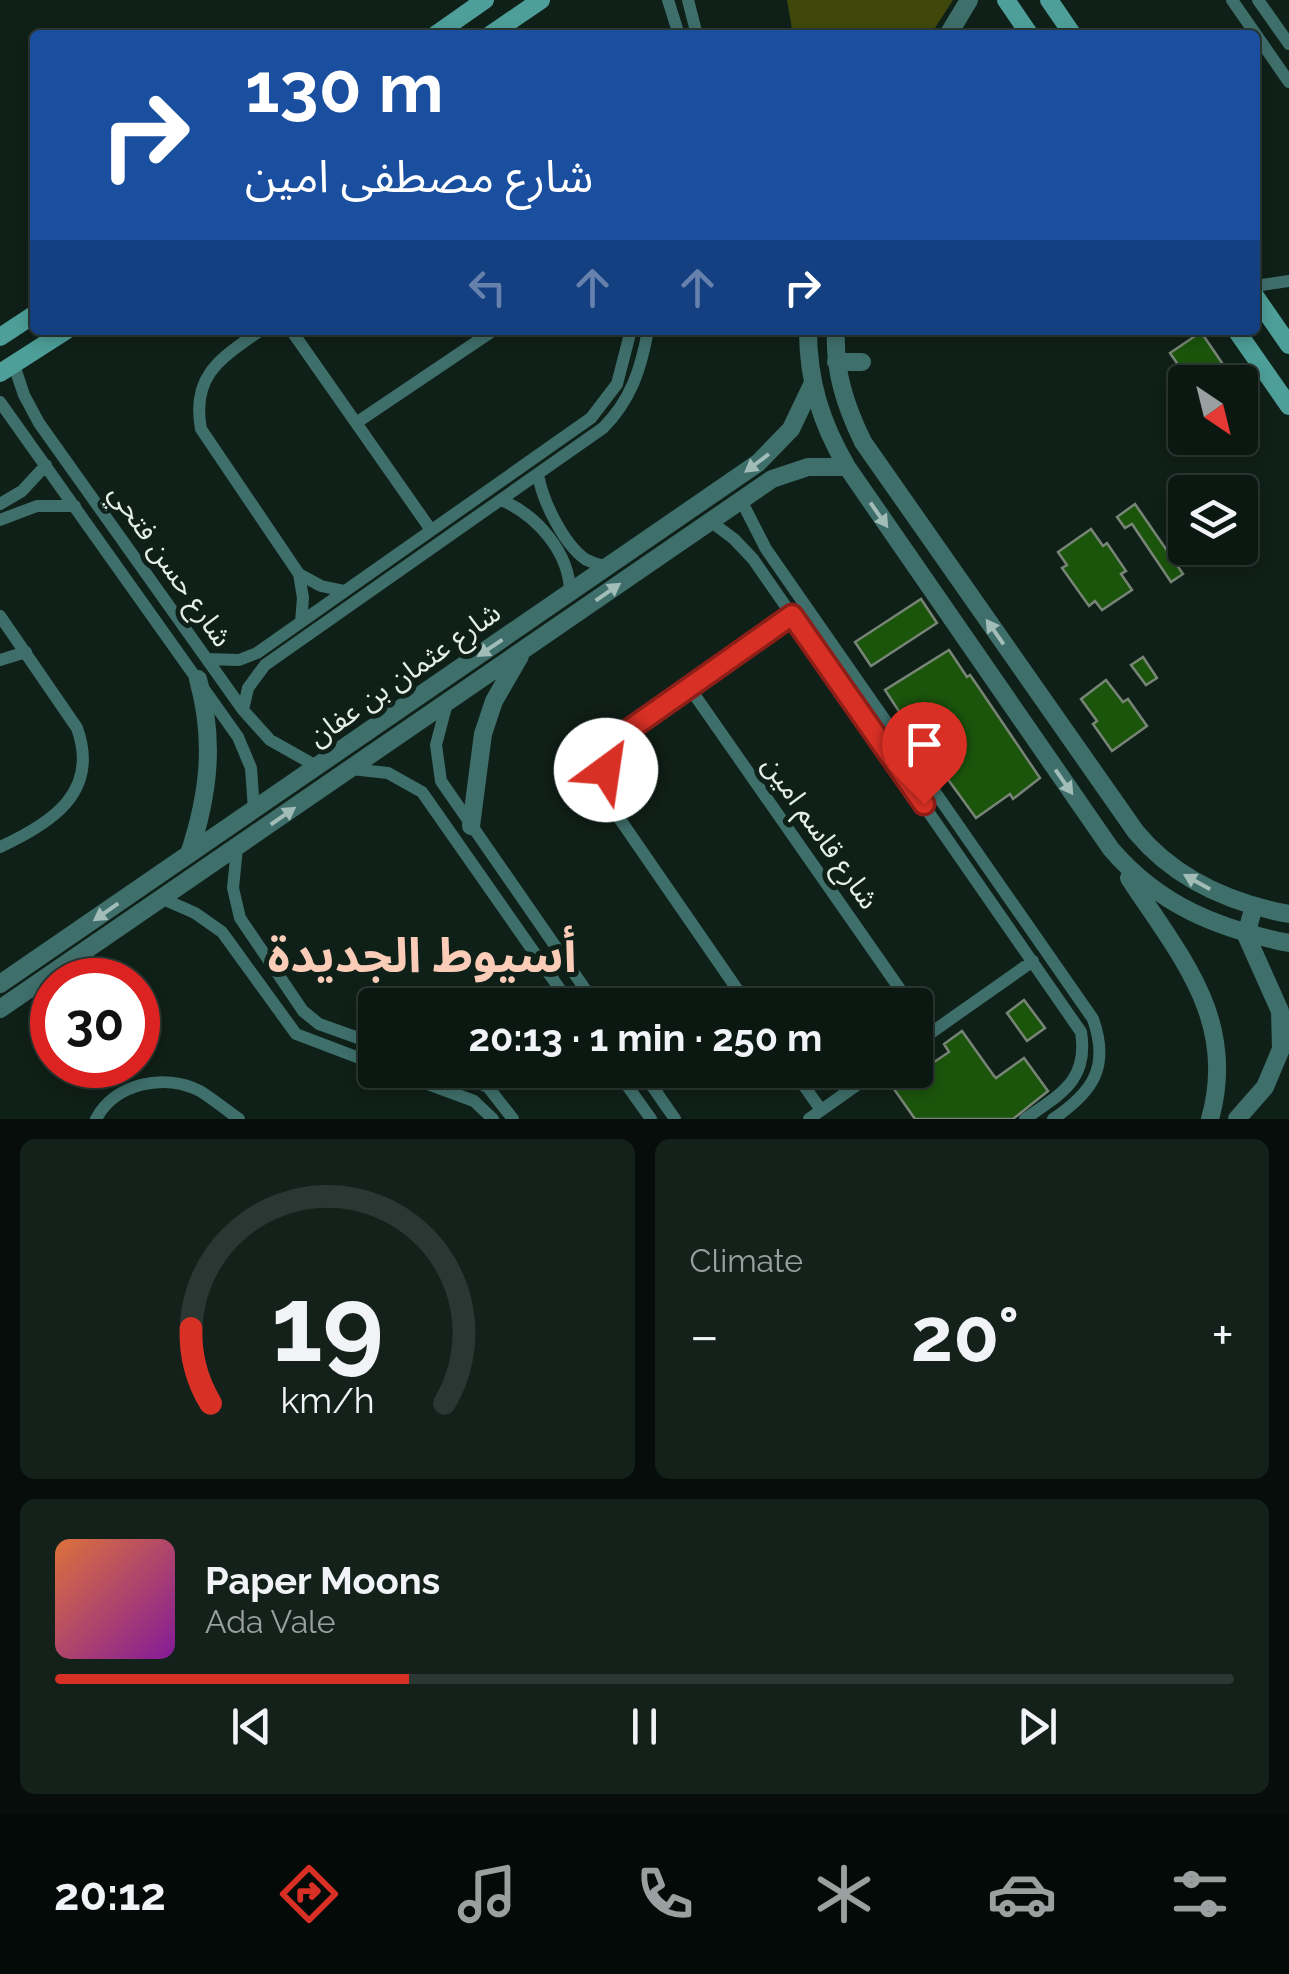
<!DOCTYPE html>
<meta charset="utf-8">
<style>
body{margin:0;font-family:Raleway,"Noto Sans Arabic",sans-serif;background:#14211b;color:#f1f3f6;height:100vh;display:flex;flex-direction:column;font-size:38px;white-space:nowrap}
*{box-sizing:border-box;margin:0}
p{font-size:32px;color:#9aa09f}
.icon{flex:none;width:55px;height:55px;fill:none;stroke:currentColor;stroke-width:2;stroke-linecap:round;stroke-linejoin:round}
.map{position:relative;height:1119px;overflow:hidden}
.side{display:flex;flex-direction:column;gap:20px;padding:20px;background:#060d0a;flex:1}
.side>*{flex:none}
.hud{position:absolute;left:30px;top:30px;width:1230px;height:305px;border-radius:10px;box-shadow:0 5px 15px #0003,0 0 0 2px #2b3732;background:#1a4fa0;color:#fff;overflow:hidden}
.needle{width:65px;rotate:145deg}
.controls{position:absolute;left:1168px;top:365px;display:grid;gap:20px}
.controls a{display:grid;place-items:center;width:90px;height:90px;border-radius:10px;background:#0b1812;box-shadow:0 5px 15px #0003,0 0 0 2px #2b3732;font-size:50px}
.speed{position:absolute;left:30px;top:958px;display:flex;gap:20px;font-size:50px;font-weight:700;text-align:center}
.speed>*{display:grid;place-content:center;width:130px;height:130px;border-radius:50%;background:#0b1812;box-shadow:0 5px 15px #0003,0 0 0 2px #2b3732;line-height:1}
.speed .limit{border:15px solid #d22;background:#fff;color:#111}
.pin{position:absolute;display:grid;place-items:center;width:85px;height:85px;color:#fff;margin:-102px -42px;border-radius:50% 50% 50% 0;rotate:-45deg;box-shadow:0 0 10px #0007}
.pin .icon{rotate:45deg}
.me{position:absolute;width:110px;margin:-55px;rotate:31deg;stroke-linejoin:round;filter:drop-shadow(0 0 8px #0008)}
.turn{display:flex;align-items:center;gap:35px;height:210px;padding:0 50px;font-size:45px}
.turn .icon{width:130px;height:130px;stroke-width:2.5}
.turn b{display:block;font-size:70px;line-height:85px}
.lanes{display:flex;align-items:center;height:95px;padding:0 50px;background:#0003;justify-content:center;gap:50px;direction:ltr}
.lanes .off{opacity:.35}
.big{font-size:75px;font-weight:700;line-height:1.1}
.side .card{flex:1;display:flex;flex-direction:column;justify-content:center;gap:15px;min-width:0;padding:0 35px;border-radius:15px;background:#14211b}
.side .dial{align-items:center;gap:0}
.dial svg{height:260px;overflow:visible;fill:none;stroke:#2b3732;stroke-width:7;stroke-linecap:round;text-anchor:middle}
.dial text{fill:#f1f3f6;stroke:none}
.song{display:flex;align-items:center;gap:30px}
.cover{width:120px;height:120px;border-radius:15px;background:linear-gradient(135deg,hsl(20 70% 55%),hsl(290 70% 35%))}
.played{height:10px;border-radius:5px;background:linear-gradient(90deg,#d93025 30%,#2b3732 30%)}
.keys{display:flex;justify-content:space-around;direction:ltr}
.heat{display:flex;justify-content:space-between;align-items:center;font-size:55px;direction:ltr}
.side .tiles{flex:1;display:grid;gap:20px;grid-template-columns:1fr 1fr}
.card:last-child{grid-column:span 2}
.trip{position:absolute;left:358px;top:988px;width:575px;height:100px;border-radius:10px;background:#0b1812;box-shadow:0 5px 15px #0003,0 0 0 2px #2b3732;font-weight:700;line-height:100px;text-align:center}
.tabs{display:flex;height:160px;justify-content:space-around;align-items:center;background:#040a07;color:#9aa09f}
.tabs .icon{width:70px;height:70px}
.tabs .selected{color:#d93025}
.tabs b{font-size:45px;color:#f1f3f6}
.map>svg:first-child{display:block}
.park{fill:#40470b}
.building{fill:#1b550c;stroke:#788576;stroke-width:2.5}
.lines{fill:none;stroke-linecap:round;stroke-linejoin:round}
.minor{stroke:#3f6f6b;stroke-width:12}
.tertiary{stroke:#3f6f6b;stroke-width:18}
.secondary{stroke:#4e9f99;stroke-width:18}
.oneway{fill:#a2bcb7}
.route-casing{stroke:#8d1f18;stroke-width:25}
.route{stroke:#d93025;stroke-width:18}
.labels{text-anchor:middle;stroke-width:10;stroke-linejoin:round;paint-order:stroke}
.street-label{font-size:28px;fill:#e4efe9;stroke:#0f2018}
.town-label{font-size:48px;font-weight:bold;fill:#fbccb8;stroke:#0f2018}
</style>
<div class="map">
<svg width="1289" height="1119" viewBox="0 0 1289 1119">
<rect width="100%" height="100%" fill="#0f2018"/>
<path class="park" d="M787,0H953L935,28L926,35H793Z"/>
<path class="building" d="M1201,332L1235,382H1190L1170,353Z
M1135,504L1183,574L1171,582L1132,524L1125,528L1117,517Z
M1091,529L1103,546L1107,543L1126,571L1121,574L1132,590L1102,610L1095,601L1089,606L1062,568L1067,565L1058,552Z
M921,599L937,623L871,666L855,642Z
M949,650L967,677L970,675L977,685L1040,778L1013,799L1010,794L976,818L939,767L936,768L885,690Z
M1143,657L1157,678L1146,685L1131,665Z
M1106,680L1123,702L1128,699L1147,726L1112,751L1093,724L1097,721L1081,699Z
M859,991V1005H835V992Z
M1024,1000L1045,1028L1027,1041L1007,1013Z
M962,1031L994,1076L996,1078L1024,1058L1048,1091L1013,1119H915L894,1089L949,1052L944,1044Z"/>
<g class="lines">
<path class="minor" d="M668,0L679,35
M688,0L697,35
M1232,0L1289,82
M1258,0L1289,44
M1255,286L1289,281
M261,330C221,358 191,375 201,429L299,574L321,586L345,591
M291,330L431,530
M14,365L24,395L39,423L243,710L270,740L318,767
M0,402L238,737L251,768L254,810
M356,423L494,330
M538,474C542,500 563,543 585,559C592,563 600,565 608,567
M501,500C537,515 570,553 570,593
M741,500L766,549L1093,1019C1110,1067 1093,1092 1053,1119
M0,504L22,491L46,465
M0,520L37,506H75
M710,521L734,539L753,559L1081,1032C1089,1081 1060,1094 1025,1119
M299,574L303,598L301,622
M0,616L77,728C100,792 52,823 0,847
M207,659L239,660L257,653L591,418L617,384L631,330
M0,660L26,652
M689,687L911,1005
M447,703L436,745L441,781L596,1005
M243,710L248,688L265,665L603,428C631,400 641,369 648,330
M351,769L388,773L422,792L571,1005
M237,848L233,888L240,918L303,1011L319,1024L375,1044
M163,899L195,913L222,932L296,1034L375,1064
M748,1005L617,815C601,785 604,758 627,732L792,615
M915,1011L931,1033
M915,1044L1033,961
M390,1070L474,1101L493,1119
M448,1070L488,1087L513,1119
M616,1070L651,1119
M641,1070L675,1119
M793,1070L821,1110
M96,1119C115,1083 164,1073 200,1091C213,1099 226,1110 239,1119
M809,1119L878,1070"/>
<path class="tertiary" d="M948,35L969,0
M808,330C808,381 821,423 847,467L1111,849C1159,905 1218,929 1289,943
M836,330C834,371 845,405 863,442L1136,832C1175,879 1230,903 1289,914
M836,362H862
M471,826L483,734L494,701L520,656
M189,854C209,794 215,740 198,679
M1129,878C1180,956 1238,1020 1210,1119
M0,984L758,463L791,429L812,385
M0,1009L772,479L808,467H847
M1237,1119L1265,1087L1281,1049L1280,1011L1246,935L1254,906"/>
<path class="secondary" d="M1006,0L1030,35
M1049,0L1073,35
M435,35L485,0
M490,35L541,0
M1255,296L1289,345
M1236,330L1289,406
M0,337L35,314
M0,373L67,330"/>
</g>
<defs><path id="oneway-solid" d="M-6-.8H1V-3.2L6.5 0L1 3.2V.8H-6Z" transform="scale(2.5)"/></defs>
<g class="oneway">
<use href="#oneway-solid" transform="translate(757 463) rotate(143)"/>
<use href="#oneway-solid" transform="translate(879 515) rotate(55)"/>
<use href="#oneway-solid" transform="translate(608 592) rotate(-35)"/>
<use href="#oneway-solid" transform="translate(995 632) rotate(-125)"/>
<use href="#oneway-solid" transform="translate(490 648) rotate(146)"/>
<use href="#oneway-solid" transform="translate(1064 782) rotate(55)"/>
<use href="#oneway-solid" transform="translate(283 816) rotate(-35)"/>
<use href="#oneway-solid" transform="translate(1197 882) rotate(-151)"/>
<use href="#oneway-solid" transform="translate(106 912) rotate(145)"/>
</g>
<g class="lines">
<defs>
<path id="route" d="M606,770L610,755L626,732L792,615L924,804"/>
</defs>
<use href="#route" class="route-casing"/>
<use href="#route" class="route"/>
</g>
<g class="labels">
<g class="street-label">
<text transform="translate(171 565) rotate(55)" y="10">شارع حسن فتحي</text>
<text transform="translate(404 674) rotate(-35)" y="10">شارع عثمان بن عفان</text>
<text transform="translate(821 832) rotate(55)" y="10">شارع قاسم امين</text>
</g>
<g class="town-label">
<text x="422" y="972">أسيوط الجديدة</text>
</g>
</g>
</svg>
<div class="controls">
<a><svg class="needle" viewBox="-14 -14 28 28"><path d="M0-13l5 13h-10z" fill="#e53935"/><path d="M0 13l5-13h-10z" fill="#9aa09f"/></svg></a>
<a><svg class="icon" aria-label="layers" viewBox="0 0 24 24"><path d="M12 4l9 5-9 5-9-5zM3 14l9 5 9-5"/></svg></a>
</div>
<div class="speed"><div class="limit">30</div></div>
<div class="pin" style="left:924px;top:804px;background:#d93025"><svg class="icon" aria-label="arrive" viewBox="0 0 24 24"><path d="M6 21V4h12l-3 4 3 4H6"/></svg></div>
<svg class="me" style="left:606px;top:770px" viewBox="-20 -20 40 40"><circle r="19" fill="#fff"/><path d="M0-13L10 11 0 6-10 11z" fill="#d93025"/></svg>
<div class="trip">20:13 · 1 min · 250 m</div>
<div class="hud">
<div class="turn"><svg class="icon" aria-label="right" viewBox="0 0 24 24"><path d="M7 20v-9h11M14 6l5 5-5 5"/></svg><div><b>130 m</b>شارع مصطفى امين</div></div>
<div class="lanes"><svg class="icon off" aria-label="left" viewBox="0 0 24 24"><path d="M17 20v-9H6M10 6l-5 5 5 5"/></svg><svg class="icon off" aria-label="ahead" viewBox="0 0 24 24"><path d="M12 20V5M6 11l6-6 6 6"/></svg><svg class="icon off" aria-label="ahead" viewBox="0 0 24 24"><path d="M12 20V5M6 11l6-6 6 6"/></svg><svg class="icon" aria-label="right" viewBox="0 0 24 24"><path d="M7 20v-9h11M14 6l5 5-5 5"/></svg></div>
</div>
</div>
<section class="side">
<div class="tiles">
<div class="card dial"><svg viewBox="0 0 100 80">
<path d="M14 69A42 42 0 1 1 86 69"/>
<path d="M14 69A42 42 0 0 1 8 46" stroke="#d93025"/>
<text x="50" y="56" font-size="32" font-weight="700">19</text>
<text x="50" y="72" font-size="11">km/h</text>
</svg></div>
<div class="card"><p>Climate</p>
<div class="heat"><a>−</a><b class="big">20°</b><a>+</a></div>
</div>
<div class="card">
<div class="song"><i class="cover"></i><div><b>Paper Moons</b><p>Ada Vale</p></div></div>
<div class="played"></div>
<div class="keys"><svg class="icon" aria-label="previous" viewBox="0 0 24 24"><path d="M18 5L8 12l10 7zM5 5v14"/></svg><svg class="icon" aria-label="pause" viewBox="0 0 24 24"><path d="M8 5v14M16 5v14"/></svg><svg class="icon" aria-label="next" viewBox="0 0 24 24"><path d="M6 5l10 7-10 7zM19 5v14"/></svg></div>
</div>
</div>
</section>
<nav class="tabs">
<b>20:12</b>
<svg class="icon selected" aria-label="directions" viewBox="0 0 24 24"><path d="M12 3l9 9-9 9-9-9zM9 14v-3h6M13 9l2 2-2 2"/></svg>
<svg class="icon" aria-label="music" viewBox="0 0 24 24"><path d="M9 18V5l10-2v13"/><circle cx="6" cy="18" r="3"/><circle cx="16" cy="16" r="3"/></svg>
<svg class="icon" aria-label="phone" viewBox="0 0 24 24"><path d="M5 4h4l2 5-3 2q2 4 5 5l2-3 5 2v4C11 20 4 13 5 4z"/></svg>
<svg class="icon" aria-label="climate" viewBox="0 0 24 24"><path d="M12 3v18M4 7l16 10M4 17L20 7"/></svg>
<svg class="icon" aria-label="car" viewBox="0 0 24 24"><path d="M5 17H2v-5l4-1 3-4h7l3 4 3 1v5h-3M9 17h6M6 11h13"/><circle cx="7" cy="17" r="2"/><circle cx="17" cy="17" r="2"/></svg>
<svg class="icon" aria-label="filters" viewBox="0 0 24 24"><path d="M4 7h16M4 17h16"/><circle cx="9" cy="7" r="2"/><circle cx="15" cy="17" r="2"/></svg>
</nav>
